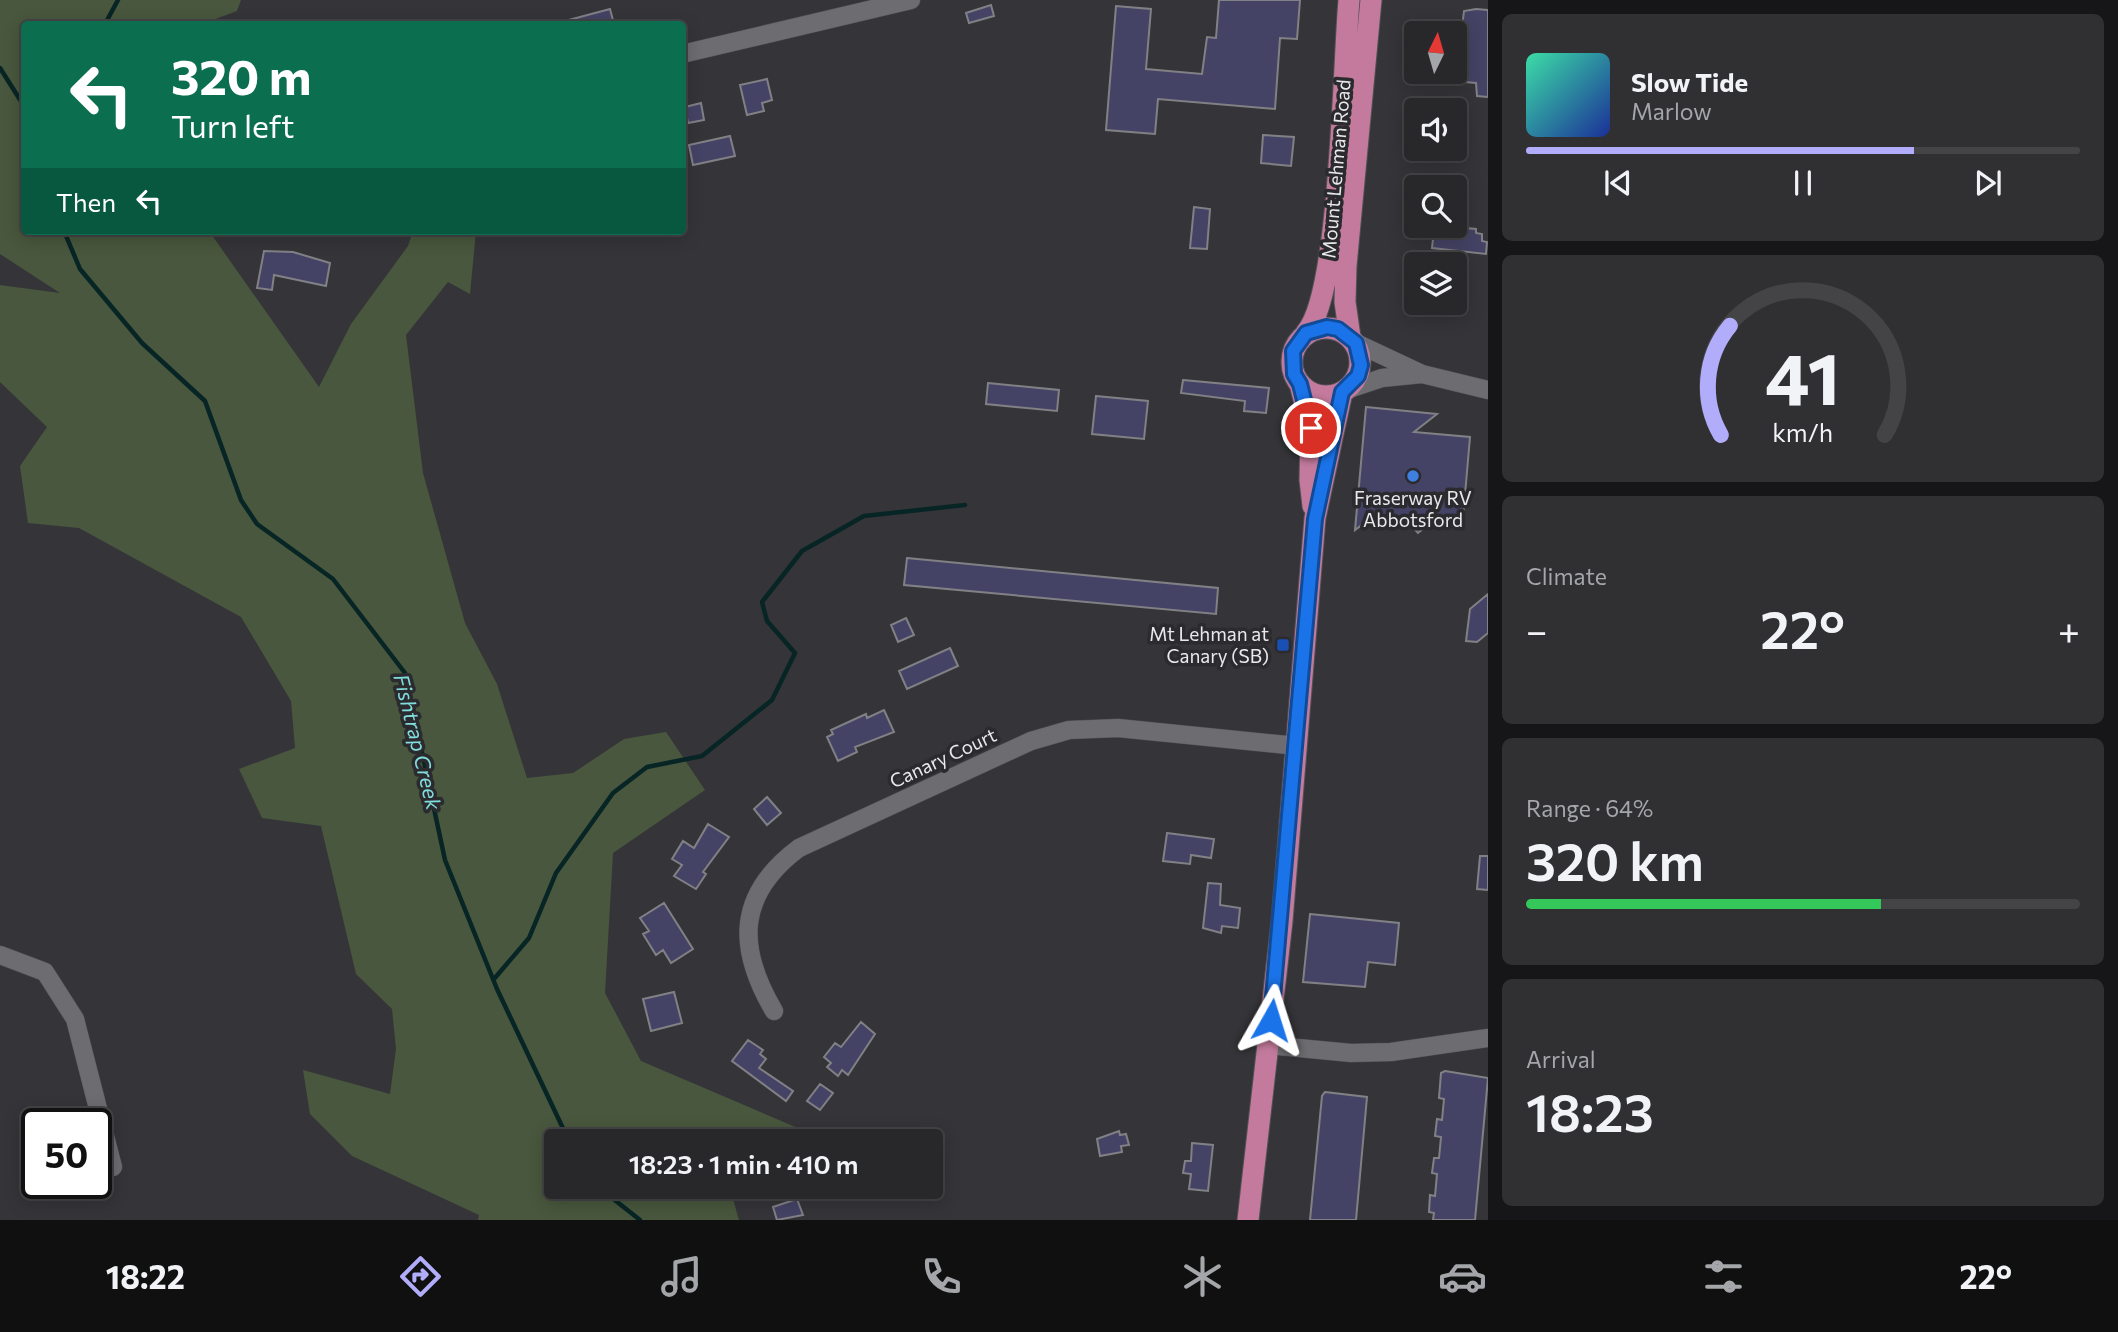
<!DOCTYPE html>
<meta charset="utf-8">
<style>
body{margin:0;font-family:Commissioner,sans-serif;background:#303033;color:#f1f3f6;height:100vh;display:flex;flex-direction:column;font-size:26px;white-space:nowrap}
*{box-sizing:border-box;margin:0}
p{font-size:23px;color:#a5a6a9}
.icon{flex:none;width:38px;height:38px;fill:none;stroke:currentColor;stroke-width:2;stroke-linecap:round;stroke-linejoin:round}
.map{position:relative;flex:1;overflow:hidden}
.panel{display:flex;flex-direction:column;gap:14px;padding:14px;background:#161618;width:630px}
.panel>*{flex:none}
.hud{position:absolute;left:21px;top:21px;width:665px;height:214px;border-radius:7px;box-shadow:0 4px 18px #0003,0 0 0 2px #444447;background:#0b6e4f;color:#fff;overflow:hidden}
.needle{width:46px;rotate:5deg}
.buttons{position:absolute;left:1404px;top:21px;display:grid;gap:14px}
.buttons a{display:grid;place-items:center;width:63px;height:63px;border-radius:7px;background:#28282b;box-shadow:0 4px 18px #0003,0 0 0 2px #444447;font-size:35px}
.speed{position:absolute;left:21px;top:1108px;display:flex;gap:14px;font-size:35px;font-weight:700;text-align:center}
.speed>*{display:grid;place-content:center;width:91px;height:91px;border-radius:50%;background:#28282b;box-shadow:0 4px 18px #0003,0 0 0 2px #444447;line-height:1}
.speed .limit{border:4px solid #111;border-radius:10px;background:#fff;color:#111}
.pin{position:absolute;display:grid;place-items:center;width:60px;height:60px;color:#fff;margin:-30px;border:4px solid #fff;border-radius:50%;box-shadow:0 2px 7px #0007}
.me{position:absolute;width:77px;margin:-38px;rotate:6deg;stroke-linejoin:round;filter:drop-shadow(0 0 5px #0008)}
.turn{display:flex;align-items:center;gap:24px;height:147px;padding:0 35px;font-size:32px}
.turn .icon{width:91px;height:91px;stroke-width:2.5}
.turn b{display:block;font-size:49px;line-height:60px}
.then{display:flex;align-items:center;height:66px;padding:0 35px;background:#0003;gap:14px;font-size:26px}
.big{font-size:52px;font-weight:600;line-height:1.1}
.panel .card{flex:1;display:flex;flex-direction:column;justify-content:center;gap:10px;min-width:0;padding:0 24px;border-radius:10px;background:#303033}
.panel .dial{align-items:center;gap:0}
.dial svg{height:182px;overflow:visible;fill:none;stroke:#444447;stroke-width:7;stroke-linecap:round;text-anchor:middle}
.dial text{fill:#f1f3f6;stroke:none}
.song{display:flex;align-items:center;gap:21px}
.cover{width:84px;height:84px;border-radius:10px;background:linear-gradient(135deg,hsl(160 70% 55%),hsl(230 70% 35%))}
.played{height:7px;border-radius:4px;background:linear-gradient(90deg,#b1adfa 70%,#444447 70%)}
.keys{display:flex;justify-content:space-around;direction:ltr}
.heat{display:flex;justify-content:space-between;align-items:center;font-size:38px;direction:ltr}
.charge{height:10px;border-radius:5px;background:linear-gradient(90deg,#34c759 64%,#444447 0)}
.trip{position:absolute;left:544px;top:1129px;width:399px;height:70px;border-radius:7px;background:#28282b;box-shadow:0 4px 18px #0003,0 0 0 2px #444447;font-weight:600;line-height:70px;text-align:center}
.menu{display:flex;height:112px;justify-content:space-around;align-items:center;background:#101011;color:#a5a6a9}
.menu .icon{width:49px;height:49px}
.menu .active{color:#b1adfa}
.menu b{font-size:32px;color:#f1f3f6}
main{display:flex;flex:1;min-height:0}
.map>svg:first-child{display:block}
.green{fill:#48573d}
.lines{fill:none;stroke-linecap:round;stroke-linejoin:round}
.stream{stroke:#082525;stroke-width:4.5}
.building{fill:#454365;stroke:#808085;stroke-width:2}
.minor-casing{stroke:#515156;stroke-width:19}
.major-casing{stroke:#515156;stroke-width:23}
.minor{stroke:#6c6c71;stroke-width:18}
.major{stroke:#c37a9c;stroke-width:21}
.route-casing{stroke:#114b97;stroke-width:18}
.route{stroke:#1a73e8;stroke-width:12}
.shop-dot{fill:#3f7fe0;stroke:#2b2b2f;stroke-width:2.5}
.transit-dot{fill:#1a4fb4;stroke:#2b2b2f;stroke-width:2.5}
.labels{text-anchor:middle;stroke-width:7;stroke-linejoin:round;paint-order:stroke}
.street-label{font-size:19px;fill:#e9e9ec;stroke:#2b2b2f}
.poi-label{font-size:19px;fill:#e9e9ec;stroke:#2b2b2f}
.water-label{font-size:21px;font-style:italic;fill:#81dcdc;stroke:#2b2b2f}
</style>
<main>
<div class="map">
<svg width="1488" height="1220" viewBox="0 0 1488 1220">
<rect width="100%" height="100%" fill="#353539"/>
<path class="green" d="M0,0H241L237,11L202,24H24V231H209L319,387L351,324L408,246L413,231H476L470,294L448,282L406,335L423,473L465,623L497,684L527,778L573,773L624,739L666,732L705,790L613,853L605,993L641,1061L814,1135L809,1141H556V1186L755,1187L733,1199L739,1220H478L479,1215L352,1156L310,1114L303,1070L390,1094L396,1049L392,1009L356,974L321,826L262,818L239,769L295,748L291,701L241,617L79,528L28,523L20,466L47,427L0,382V285L60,293L0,254Z"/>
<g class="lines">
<path class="stream" d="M105,24L118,0
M0,68L24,106
M64,231L80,269L142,343L205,401L241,500L257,524L333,579L405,673L445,860L497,989L569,1141
M494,979L529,938L556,873L613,793L647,767L702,756L772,700L795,653L767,621L762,602L802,551L864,516L965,505
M597,1186L640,1220"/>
</g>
<path class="building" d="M1219,0H1300L1297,39L1280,38L1275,109L1158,99L1155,134L1106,130L1116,6L1151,9L1146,69L1202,74L1207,37L1216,38Z
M991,5L994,16L969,23L966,13Z
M610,9L614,24H566L565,21Z
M1476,9L1488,10V97L1477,96L1476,83L1454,81V51L1459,52L1464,11Z
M767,79L772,100L762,103L764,111L747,115L740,85Z
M701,103L704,120L688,123L685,107Z
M1263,135L1294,137L1291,166L1261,163Z
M730,136L735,156L693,165L689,145Z
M1194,207L1210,209L1207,249L1190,248Z
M1443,226L1476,229V233L1482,234V241L1487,242L1486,254L1432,248L1434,230L1442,231Z
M264,251L293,252L330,263L326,286L274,275L272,290L257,288Z
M1183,380L1269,388L1266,413L1244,411L1245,401L1181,393Z
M988,383L1059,390L1057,411L986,404Z
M1096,396L1148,401L1144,439L1092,434Z
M1366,407L1437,414L1414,432L1470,437L1463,518L1455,517L1450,523L1433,521L1418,533L1406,520L1400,525L1393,516L1375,515L1355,530Z
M907,558L1218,588L1216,614L904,585Z
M1488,594V633L1477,642L1466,641L1470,609Z
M906,618L914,635L898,642L891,625Z
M950,648L958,666L907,689L899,671Z
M884,710L894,732L855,747L857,752L838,761L827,737L833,734L831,730L866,714L867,718Z
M767,797L781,813L767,825L754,809Z
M708,824L729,837L703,872L706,874L696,889L674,876L682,865L672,859L683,841L694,848Z
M1167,833L1214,839L1211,858L1191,855L1190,864L1163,861Z
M1480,856H1488V890L1477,889Z
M1208,883L1221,884L1220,905L1240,908L1238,928L1222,926L1221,933L1203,928Z
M664,903L693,949L671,963L663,950L656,955L643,934L649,931L640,918Z
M1310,914L1399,923L1395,965L1368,962L1365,987L1303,982Z
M674,992L682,1023L651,1031L643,999Z
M861,1022L875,1034L848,1075L842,1070L838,1076L827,1067L831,1063L824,1057L835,1043L841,1047Z
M748,1040L763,1050L760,1054L766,1059L759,1068L793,1091L786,1101L732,1061Z
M1445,1071L1488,1078L1475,1220H1433L1434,1213L1429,1212L1430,1195L1435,1196L1437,1174L1432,1173L1434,1158H1439L1441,1137L1435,1136L1437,1119L1442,1120L1444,1099L1439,1098L1441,1073Z
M820,1084L833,1093L820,1110L807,1101Z
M1325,1092L1367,1097L1356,1220H1310L1322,1096Z
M1119,1131L1120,1135L1126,1134L1129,1145L1121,1146L1122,1152L1100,1156L1097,1139Z
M1192,1143L1213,1145L1208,1191L1189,1189L1191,1174L1183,1173L1185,1161H1191Z
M797,1199L803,1215L777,1220L773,1207Z"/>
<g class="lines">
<defs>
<path id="minor" d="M682,54L911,0
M1356,343L1422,374L1488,390
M1346,390L1382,378L1422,374
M0,955L45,972L75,1019L113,1167
M774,1011C737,948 736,895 799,848L1031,741L1069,730L1118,728L1297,746
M1268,1045L1351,1053L1391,1052L1488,1038"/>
<path id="major" d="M1292 362a34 34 0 1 1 68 0a34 34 0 1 1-68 0Z
M1306,333C1341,293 1343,65 1349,0
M1350,337L1345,302L1346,266L1371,0
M1300,384L1311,427L1310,480L1313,506
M1248,1220L1282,921L1315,518L1342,392"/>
</defs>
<use href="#minor" class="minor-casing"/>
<use href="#major" class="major-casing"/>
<use href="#minor" class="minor"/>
<use href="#major" class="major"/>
</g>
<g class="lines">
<defs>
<path id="route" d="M1271,1020L1315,519L1342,392L1358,376L1361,365L1356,343L1338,329L1327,327L1306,333L1293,351L1294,374L1300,384L1311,428"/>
</defs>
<use href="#route" class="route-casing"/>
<use href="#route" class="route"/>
</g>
<circle class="shop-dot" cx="1413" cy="476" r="7"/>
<rect class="transit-dot" x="1276" y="638" width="14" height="14" rx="3.5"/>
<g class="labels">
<g class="street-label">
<text transform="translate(1336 169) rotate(-85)" y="7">Mount Lehman Road</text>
<text transform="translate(943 758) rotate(-25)" y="7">Canary Court</text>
</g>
<g class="poi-label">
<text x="1413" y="505">Fraserway RV<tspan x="1413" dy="22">Abbotsford</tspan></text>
<text x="1269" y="641" text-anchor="end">Mt Lehman at<tspan x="1269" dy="22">Canary (SB)</tspan></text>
</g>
<g class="water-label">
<text transform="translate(417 742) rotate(76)" y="7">Fishtrap Creek</text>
</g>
</g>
</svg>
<div class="buttons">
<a><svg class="needle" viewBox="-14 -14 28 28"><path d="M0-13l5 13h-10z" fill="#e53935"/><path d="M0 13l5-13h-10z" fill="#a5a6a9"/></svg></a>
<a><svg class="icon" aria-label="sound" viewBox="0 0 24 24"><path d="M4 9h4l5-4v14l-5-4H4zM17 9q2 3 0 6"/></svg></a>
<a><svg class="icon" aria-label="search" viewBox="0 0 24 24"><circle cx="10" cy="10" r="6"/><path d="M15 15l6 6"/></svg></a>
<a><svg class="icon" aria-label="layers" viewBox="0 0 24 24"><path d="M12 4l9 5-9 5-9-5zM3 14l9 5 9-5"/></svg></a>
</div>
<div class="speed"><div class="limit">50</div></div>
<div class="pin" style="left:1311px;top:428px;background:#d93025"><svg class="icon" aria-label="arrive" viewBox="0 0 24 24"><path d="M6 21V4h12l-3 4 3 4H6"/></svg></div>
<svg class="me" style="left:1271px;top:1020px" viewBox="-20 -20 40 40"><path d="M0-17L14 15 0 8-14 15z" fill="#1a73e8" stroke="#fff" stroke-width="4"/></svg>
<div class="trip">18:23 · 1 min · 410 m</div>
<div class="hud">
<div class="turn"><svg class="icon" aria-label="left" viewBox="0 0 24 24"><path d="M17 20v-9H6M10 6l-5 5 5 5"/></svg><div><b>320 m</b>Turn left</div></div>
<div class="then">Then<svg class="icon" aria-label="left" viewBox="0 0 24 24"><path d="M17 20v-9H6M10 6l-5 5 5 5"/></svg></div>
</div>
</div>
<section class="panel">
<div class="card">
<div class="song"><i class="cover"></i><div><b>Slow Tide</b><p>Marlow</p></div></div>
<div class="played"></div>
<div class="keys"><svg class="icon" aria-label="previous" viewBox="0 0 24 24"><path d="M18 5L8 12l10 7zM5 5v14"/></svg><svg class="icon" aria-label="pause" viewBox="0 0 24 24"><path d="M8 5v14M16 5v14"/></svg><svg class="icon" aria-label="next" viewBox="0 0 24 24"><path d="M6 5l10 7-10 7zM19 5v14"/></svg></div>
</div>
<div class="card dial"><svg viewBox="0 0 100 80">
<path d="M14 69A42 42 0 1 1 86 69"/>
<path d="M14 69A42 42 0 0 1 18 21" stroke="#b1adfa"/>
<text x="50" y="56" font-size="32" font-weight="700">41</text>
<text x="50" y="72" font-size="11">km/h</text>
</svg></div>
<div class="card"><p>Climate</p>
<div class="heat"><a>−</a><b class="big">22°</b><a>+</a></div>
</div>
<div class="card"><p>Range · 64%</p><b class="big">320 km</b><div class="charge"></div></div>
<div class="card"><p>Arrival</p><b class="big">18:23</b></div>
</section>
</main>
<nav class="menu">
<b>18:22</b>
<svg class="icon active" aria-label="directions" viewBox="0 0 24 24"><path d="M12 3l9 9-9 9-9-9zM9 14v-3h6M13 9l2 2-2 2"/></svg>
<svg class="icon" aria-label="music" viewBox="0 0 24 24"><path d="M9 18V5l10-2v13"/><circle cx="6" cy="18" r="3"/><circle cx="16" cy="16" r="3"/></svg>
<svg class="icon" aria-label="phone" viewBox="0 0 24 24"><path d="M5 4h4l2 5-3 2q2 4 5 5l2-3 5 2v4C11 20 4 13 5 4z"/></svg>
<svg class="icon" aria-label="climate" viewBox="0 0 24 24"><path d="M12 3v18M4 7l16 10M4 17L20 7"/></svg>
<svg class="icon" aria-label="car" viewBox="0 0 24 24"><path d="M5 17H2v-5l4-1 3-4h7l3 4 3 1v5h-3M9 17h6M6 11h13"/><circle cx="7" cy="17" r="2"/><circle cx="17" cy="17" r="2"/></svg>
<svg class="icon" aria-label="filters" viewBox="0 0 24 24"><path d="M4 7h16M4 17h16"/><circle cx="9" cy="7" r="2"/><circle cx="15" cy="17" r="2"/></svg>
<b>22°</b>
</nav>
